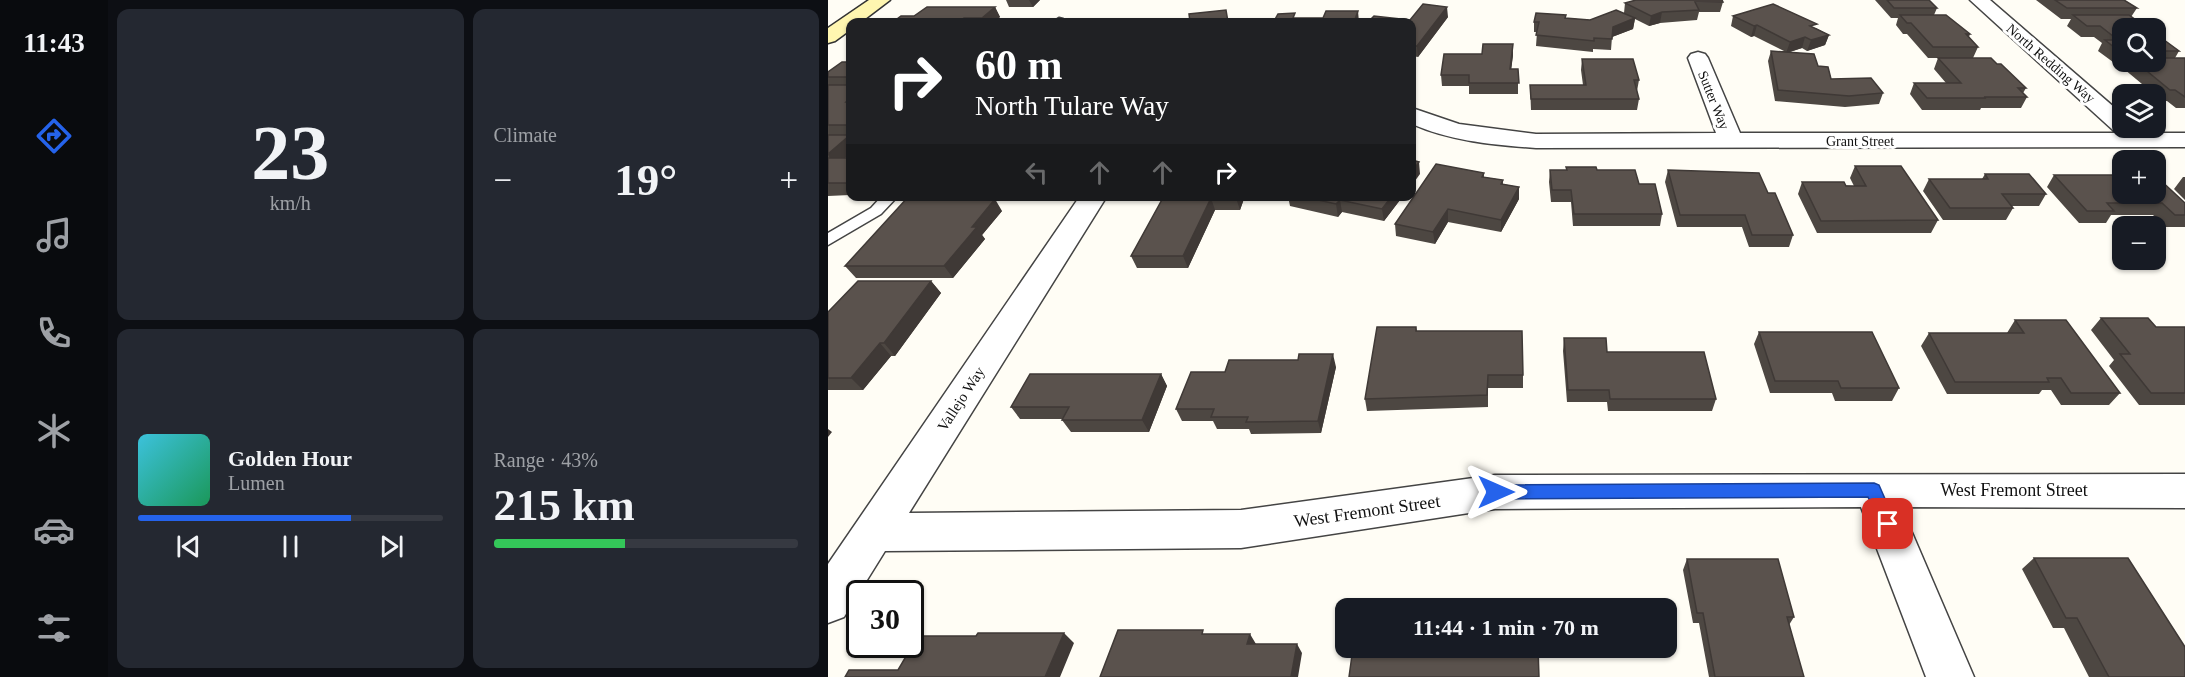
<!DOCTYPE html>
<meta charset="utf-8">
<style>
body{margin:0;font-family:Georgia,serif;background:#242831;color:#f1f3f6;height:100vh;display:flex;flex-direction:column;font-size:22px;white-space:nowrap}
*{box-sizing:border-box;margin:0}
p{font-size:20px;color:#9ea1a6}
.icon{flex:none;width:33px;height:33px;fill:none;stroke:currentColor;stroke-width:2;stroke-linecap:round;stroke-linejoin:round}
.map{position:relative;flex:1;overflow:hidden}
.drawer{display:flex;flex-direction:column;gap:9px;padding:9px;background:#0d0f14;width:720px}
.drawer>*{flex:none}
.banner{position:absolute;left:18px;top:18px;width:570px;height:183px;border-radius:12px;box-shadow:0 2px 4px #0004;background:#202124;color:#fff;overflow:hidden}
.buttons{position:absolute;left:1284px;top:18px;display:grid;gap:12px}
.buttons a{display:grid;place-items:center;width:54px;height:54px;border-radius:12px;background:#171b24;box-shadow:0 2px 4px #0004;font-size:30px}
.speed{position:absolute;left:18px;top:580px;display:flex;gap:12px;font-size:30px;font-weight:700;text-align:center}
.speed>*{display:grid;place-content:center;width:78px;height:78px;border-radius:50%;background:#171b24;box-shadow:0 2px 4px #0004;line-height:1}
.speed .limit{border:3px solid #111;border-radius:9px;background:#fff;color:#111}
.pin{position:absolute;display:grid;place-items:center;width:51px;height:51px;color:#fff;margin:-26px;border-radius:12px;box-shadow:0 3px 9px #0006}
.me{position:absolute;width:66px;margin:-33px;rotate:90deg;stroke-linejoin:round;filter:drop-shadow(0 0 4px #0008)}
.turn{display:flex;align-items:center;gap:21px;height:126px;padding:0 30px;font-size:27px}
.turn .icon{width:78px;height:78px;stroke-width:2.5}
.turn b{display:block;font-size:42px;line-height:51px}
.lanes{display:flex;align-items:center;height:57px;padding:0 30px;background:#0003;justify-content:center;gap:30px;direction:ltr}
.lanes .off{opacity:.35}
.big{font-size:45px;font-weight:700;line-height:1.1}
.drawer .widget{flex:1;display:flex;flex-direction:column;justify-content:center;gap:9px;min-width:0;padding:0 21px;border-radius:12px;background:#242831}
.drawer .dial{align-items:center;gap:0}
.dial b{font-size:78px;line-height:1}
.song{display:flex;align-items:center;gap:18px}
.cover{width:72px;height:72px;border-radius:9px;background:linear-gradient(135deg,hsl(190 70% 55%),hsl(150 70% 35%))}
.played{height:6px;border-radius:3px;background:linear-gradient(90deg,#2563eb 70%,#363941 70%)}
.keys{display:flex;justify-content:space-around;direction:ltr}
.heat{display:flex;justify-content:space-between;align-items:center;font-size:33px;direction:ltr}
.charge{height:9px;border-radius:4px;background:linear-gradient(90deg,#34c759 43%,#363941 0)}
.drawer .tiles{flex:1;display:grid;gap:9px;grid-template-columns:repeat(2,1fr)}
.trip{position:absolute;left:507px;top:598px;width:342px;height:60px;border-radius:12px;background:#171b24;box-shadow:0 2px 4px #0004;font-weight:700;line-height:60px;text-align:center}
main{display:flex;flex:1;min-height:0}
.menu{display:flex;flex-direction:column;width:108px;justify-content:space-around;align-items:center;background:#090b0e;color:#9ea1a6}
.menu .icon{width:42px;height:42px}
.menu .on{color:#2563eb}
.menu b{font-size:27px;color:#f1f3f6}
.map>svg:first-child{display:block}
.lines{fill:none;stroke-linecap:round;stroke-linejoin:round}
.service-casing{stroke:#444;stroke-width:3}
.minor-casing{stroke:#444;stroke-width:3}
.secondary-casing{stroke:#333;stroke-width:3}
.service{fill:#fff;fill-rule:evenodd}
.minor{fill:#fff;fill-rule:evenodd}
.secondary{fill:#fff6b0;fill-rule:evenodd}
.wall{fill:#4d4742}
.shaded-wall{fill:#3f3936}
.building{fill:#5a524d;stroke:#3f3936;stroke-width:1.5}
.route{fill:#2563eb;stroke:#184099;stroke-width:1.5}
.labels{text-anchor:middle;stroke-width:6;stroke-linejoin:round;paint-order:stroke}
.far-street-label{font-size:14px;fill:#111;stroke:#fff}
.street-label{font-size:15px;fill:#111;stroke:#fff}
.near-street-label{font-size:18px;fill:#111;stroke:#fff}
</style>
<main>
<nav class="menu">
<b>11:43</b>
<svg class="icon on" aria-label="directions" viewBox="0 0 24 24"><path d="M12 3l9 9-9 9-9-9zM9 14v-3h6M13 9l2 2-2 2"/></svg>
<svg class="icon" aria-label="music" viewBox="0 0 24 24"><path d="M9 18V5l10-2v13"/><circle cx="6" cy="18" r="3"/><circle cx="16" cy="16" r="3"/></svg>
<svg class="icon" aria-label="phone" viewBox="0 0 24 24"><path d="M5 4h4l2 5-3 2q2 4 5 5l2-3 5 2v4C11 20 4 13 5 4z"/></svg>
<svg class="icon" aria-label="climate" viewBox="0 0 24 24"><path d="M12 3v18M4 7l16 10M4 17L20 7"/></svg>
<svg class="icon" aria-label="car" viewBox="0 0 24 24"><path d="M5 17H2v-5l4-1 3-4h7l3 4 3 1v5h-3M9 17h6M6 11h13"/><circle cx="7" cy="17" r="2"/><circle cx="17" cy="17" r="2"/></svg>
<svg class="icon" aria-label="filters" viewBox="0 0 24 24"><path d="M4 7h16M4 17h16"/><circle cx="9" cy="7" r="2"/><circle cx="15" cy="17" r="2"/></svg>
</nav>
<section class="drawer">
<div class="tiles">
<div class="widget dial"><b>23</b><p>km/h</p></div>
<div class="widget"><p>Climate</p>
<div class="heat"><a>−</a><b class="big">19°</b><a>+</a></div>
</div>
<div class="widget">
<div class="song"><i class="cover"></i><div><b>Golden Hour</b><p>Lumen</p></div></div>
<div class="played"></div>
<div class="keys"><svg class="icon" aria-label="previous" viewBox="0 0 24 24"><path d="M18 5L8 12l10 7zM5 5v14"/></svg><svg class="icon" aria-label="pause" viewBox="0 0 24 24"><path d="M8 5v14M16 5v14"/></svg><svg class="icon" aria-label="next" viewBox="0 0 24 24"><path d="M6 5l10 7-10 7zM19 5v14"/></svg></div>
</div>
<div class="widget"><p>Range · 43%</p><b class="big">215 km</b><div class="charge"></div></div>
</div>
</section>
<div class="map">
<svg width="1357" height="677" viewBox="0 0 1357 677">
<rect width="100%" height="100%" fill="#fffdf5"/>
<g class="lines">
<defs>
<path id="service" d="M231,18L235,19V22H225Z
M54,196H70L53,214L0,245V233L43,208Z"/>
<path id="minor" d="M1142,0H1162L1294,114V128H1305L1302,131L1295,133H1357V147L708,148C666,145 622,141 584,124V108L631,124L708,134L888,133L860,58L863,54L870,52L877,54L880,58L912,133H1293L1286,131Z
M252,196H279L81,513L413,510L667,475L1357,474V508L1073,507L1146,677H1098L1033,507L667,509L413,548L57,551L16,617L0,623V564Z"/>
<path id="secondary" d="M41,0H62L33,22H22V30L7,41L0,43V28Z"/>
</defs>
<use href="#service" class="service-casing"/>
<use href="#minor" class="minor-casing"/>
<use href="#secondary" class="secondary-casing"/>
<use href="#service" class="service"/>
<use href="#minor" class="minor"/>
<use href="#secondary" class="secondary"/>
</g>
<path class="wall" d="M178,0H212L205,7H181Z
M1047,0H1101L1109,8L1106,15L1142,34L1141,37L1150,47L1145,58H1100L1079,34H1075L1068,25L1070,18H1063Z
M1208,0H1296L1309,8L1303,17L1294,28V62H1328V34L1351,51L1347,58H1357V108H1348L1339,101H1334L1328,96V94H1326L1296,69L1300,62H1285L1270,51L1274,43L1266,37H1253L1239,26L1243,19H1233Z
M895,2L892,12H871L869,20L832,23L821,26L807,19L805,29L784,37L783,50L765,49V52L708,46L709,32H706V22L738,18L762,20L796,13L797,3Z
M167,7L172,17L168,20L65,22L86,16Z
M905,16L988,28L1001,35L997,45L979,51L974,48L962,52L990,66L1003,79L1055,93L1051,104L1017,107L947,101L940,61L943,51H956L926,36L923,37L903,26Z
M620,17L590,57L584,56V22L582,20Z
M685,55L683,69H690V94H641V86H614L613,75Z
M1110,58L1169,64L1198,88L1195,93L1199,97L1193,108H1153L1152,110H1094L1082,94L1086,83H1118L1106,69Z
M754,59L811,80L809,91L811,99L809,110H703L702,85H755L753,70Z
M22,62V154L17,158H22V195L0,196V72Z
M1027,166L1110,220L1103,233H989L970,194L974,182L1026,186L1022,178Z
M722,170H769L811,184L834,214L832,226H745L743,202H723L721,182Z
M840,170L940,193L965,235L961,247H921L914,227H849L837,182Z
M656,173V177L675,180V184L691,187V199L673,232L620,222L607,244L568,236L567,224Z
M1157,174L1218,194L1211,206H1184L1185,208L1178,220H1115L1095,191L1101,179H1154Z
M1226,175L1287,178L1357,203V227H1337L1325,215H1283L1278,223H1251L1219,187Z
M1355,177H1357V200L1346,189Z
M336,196H417L412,210H387L360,268H309L303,256Z
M460,196H575L556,221L514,212L510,217L462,206Z
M137,199L174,211L154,235L157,239L125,278H28L17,266Z
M103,281L113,293L67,356H63L35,390H0V312Z
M1273,318L1328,327H1357V405H1311L1281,366L1286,360L1263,330Z
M1187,320L1292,393L1281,405H1233L1223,390H1214L1211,394H1119L1093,346L1101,333H1179Z
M588,327L589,331L695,375V388H660V407L539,411L537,399Z
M931,332L1071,388L1064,401H1007L1004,393H942L926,344Z
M736,338L779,352L888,399L884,411H780L779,402H739L735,351Z
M508,367L493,433L423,434L421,429H389L385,421H354L348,409L397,372Z
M333,374L339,386L321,432H243L234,420L235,419H192L183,407Z
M1206,558L1357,677H1261L1236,628H1225L1194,569Z
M859,559L966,617L961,625L976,677H881L871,623H865L855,570Z"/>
<path class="shaded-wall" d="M201,0H212L205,7Z
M167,7L172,17L166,22H156L154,18Z
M619,7L620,17L590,57L589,46Z
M530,11L531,22H526Z
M834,12L832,23L821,26L823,16Z
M807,18L805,29L784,37L785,27Z
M929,25L926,36L923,37L926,26Z
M1001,35L997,45L979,51L983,40Z
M977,37L974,48L958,53L962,42Z
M685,44V55L682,80V69Z
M22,135V154L8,166L0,155V154Z
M591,162L592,174L584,185V172Z
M691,187V199L673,232V220Z
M120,196H139L126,211L118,199Z
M408,196H417L412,210L408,198Z
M564,196H575L556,221L554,209Z
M383,198L387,210L360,268L355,256Z
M167,199L174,211L154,235L157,239L125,278L116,266L144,227Z
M512,200L514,212L510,217L508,204Z
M620,209V222L607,244L605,232Z
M103,281L113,293L67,356L56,343Z
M52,343L63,356L35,390L23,378Z
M505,354L508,367L493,433L490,421Z
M333,374L339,386L321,432L314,420Z
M0,429L4,432L0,437Z
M236,633L246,643L232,677H217Z
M422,634L428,644H419Z
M469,644L474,653L470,677H463Z"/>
<path class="building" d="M808,0H894L895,2H867L871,10L834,12L823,16L797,3Z
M1059,0H1101L1109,8H1066Z
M1227,0H1296L1309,8H1239Z
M595,4L619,7L589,46H584V22H540L546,16L582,20Z
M945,4L989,24L982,26L1001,35L983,40L977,37L962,42L929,25L926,26L905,16Z
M99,7H167L154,18H136L133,20H183L180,22H65L73,16H86Z
M398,10L400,22H362L361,14Z
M788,10L807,18L785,27L784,39L766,38V41L708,35L711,22H706L708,13L738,15L737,18L762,20Z
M498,11H530L526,22H428L429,21H446L450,14L467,13L465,18H495Z
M1072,15H1118L1142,34H1138L1150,47H1105L1083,23H1079Z
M1245,15H1301L1319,28H1294V51H1291L1277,40H1290L1272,26H1259Z
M1328,34L1351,51H1328Z
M655,44H685L682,69H690L691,83H641V75H613L616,54H654Z
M943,51L986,54L990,66L1000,67L1003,79L1043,78L1055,93L1021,96L950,90Z
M1110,58H1163L1169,64H1173L1198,88H1190L1199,97H1156L1158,98H1099L1086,83H1133Z
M1328,58H1357V97L1347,90H1342L1308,62H1328Z
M754,59H805L811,80H806L811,99H703L702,85H758Z
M14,62H22V77H0V72Z
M0,85H22V98L18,102H22V125H0Z
M0,135H22L0,154Z
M0,158H22V183H0Z
M584,160L591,162L584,172Z
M608,164L656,173L654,177L675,180L673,184L691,187L673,220L620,209L605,232L567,224Z
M1027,166H1073L1110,220L993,221L974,182H1016L1018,186H1038Z
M738,167H768L769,170H807L811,184H827L834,214H746L743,190H724L722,170H739Z
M840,170L931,173L940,193H947L965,235H924L917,215H852Z
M1157,174H1201L1218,194H1174L1185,208H1122L1101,179H1160Z
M1226,175H1284L1287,178H1294V194H1328V178H1330L1357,203V215H1347L1334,203H1279L1286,211H1259Z
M81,196H120L118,199H167L144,227H149L116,266H17Z
M336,196H408V198H383L355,256H303Z
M472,196H564L554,209L512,200L508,204Z
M30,281H103L56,343H52L23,378H0V312Z
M1273,318H1320L1328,327H1357V393H1323L1292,354H1302Z
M1187,320H1238L1292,393H1243L1233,378H1219L1221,382H1127L1101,333H1196Z
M549,327H588V331H694L695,375H660L659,395L537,399Z
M931,332H1044L1071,388H1013L1010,381H947Z
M736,338H778L779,352H876L888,399H782L781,390H740Z
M471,354H505L490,421L418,422L420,417H383L386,409H348L363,372H397L401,360H470Z
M202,374H333L314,420H234L241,407H183Z
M1206,558H1300L1357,647V677H1281L1249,618H1238Z
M859,559H950L966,617H959L976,677H887L875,613H869Z
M290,630H375L374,634H422L419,644H469L463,677H272Z
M150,633H236L217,677H17L21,670H70L90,636H148Z
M525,648H710L711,677H521Z"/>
<path class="route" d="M1046,483L1051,485L1068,524L1066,529L1060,532L1054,529L1040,497L668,499L662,497L659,492L662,487L668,485Z"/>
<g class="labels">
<g class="far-street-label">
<text transform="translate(1223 63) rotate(41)" y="5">North Redding Way</text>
<text transform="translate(886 100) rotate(68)" y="5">Sutter Way</text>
<text x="1032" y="146">Grant Street</text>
</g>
<g class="street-label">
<text transform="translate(133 399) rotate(-57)" y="5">Vallejo Way</text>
</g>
<g class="near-street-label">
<text x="1186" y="496">West Fremont Street</text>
<text transform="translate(539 511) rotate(-8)" y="6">West Fremont Street</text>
</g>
</g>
</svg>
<div class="buttons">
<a><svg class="icon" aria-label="search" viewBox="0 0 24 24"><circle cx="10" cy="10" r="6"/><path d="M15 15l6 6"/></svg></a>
<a><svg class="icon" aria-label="layers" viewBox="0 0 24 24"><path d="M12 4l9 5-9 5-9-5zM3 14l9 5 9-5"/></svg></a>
<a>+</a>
<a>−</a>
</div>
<div class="speed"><div class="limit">30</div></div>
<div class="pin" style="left:1060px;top:524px;background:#d93025"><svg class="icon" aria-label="arrive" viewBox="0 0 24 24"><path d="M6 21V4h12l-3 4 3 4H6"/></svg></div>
<svg class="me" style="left:668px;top:492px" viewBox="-20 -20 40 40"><path d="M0-17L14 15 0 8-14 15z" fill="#2563eb" stroke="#fff" stroke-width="4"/></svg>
<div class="trip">11:44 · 1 min · 70 m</div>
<div class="banner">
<div class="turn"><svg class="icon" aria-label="right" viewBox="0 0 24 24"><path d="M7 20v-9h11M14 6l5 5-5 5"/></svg><div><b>60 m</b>North Tulare Way</div></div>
<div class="lanes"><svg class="icon off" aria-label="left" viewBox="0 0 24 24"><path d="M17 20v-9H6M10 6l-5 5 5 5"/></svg><svg class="icon off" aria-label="ahead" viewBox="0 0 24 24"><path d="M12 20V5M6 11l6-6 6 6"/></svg><svg class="icon off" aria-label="ahead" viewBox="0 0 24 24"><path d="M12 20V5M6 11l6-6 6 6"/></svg><svg class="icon" aria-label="right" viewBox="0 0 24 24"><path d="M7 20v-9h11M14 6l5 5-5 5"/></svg></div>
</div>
</div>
</main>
